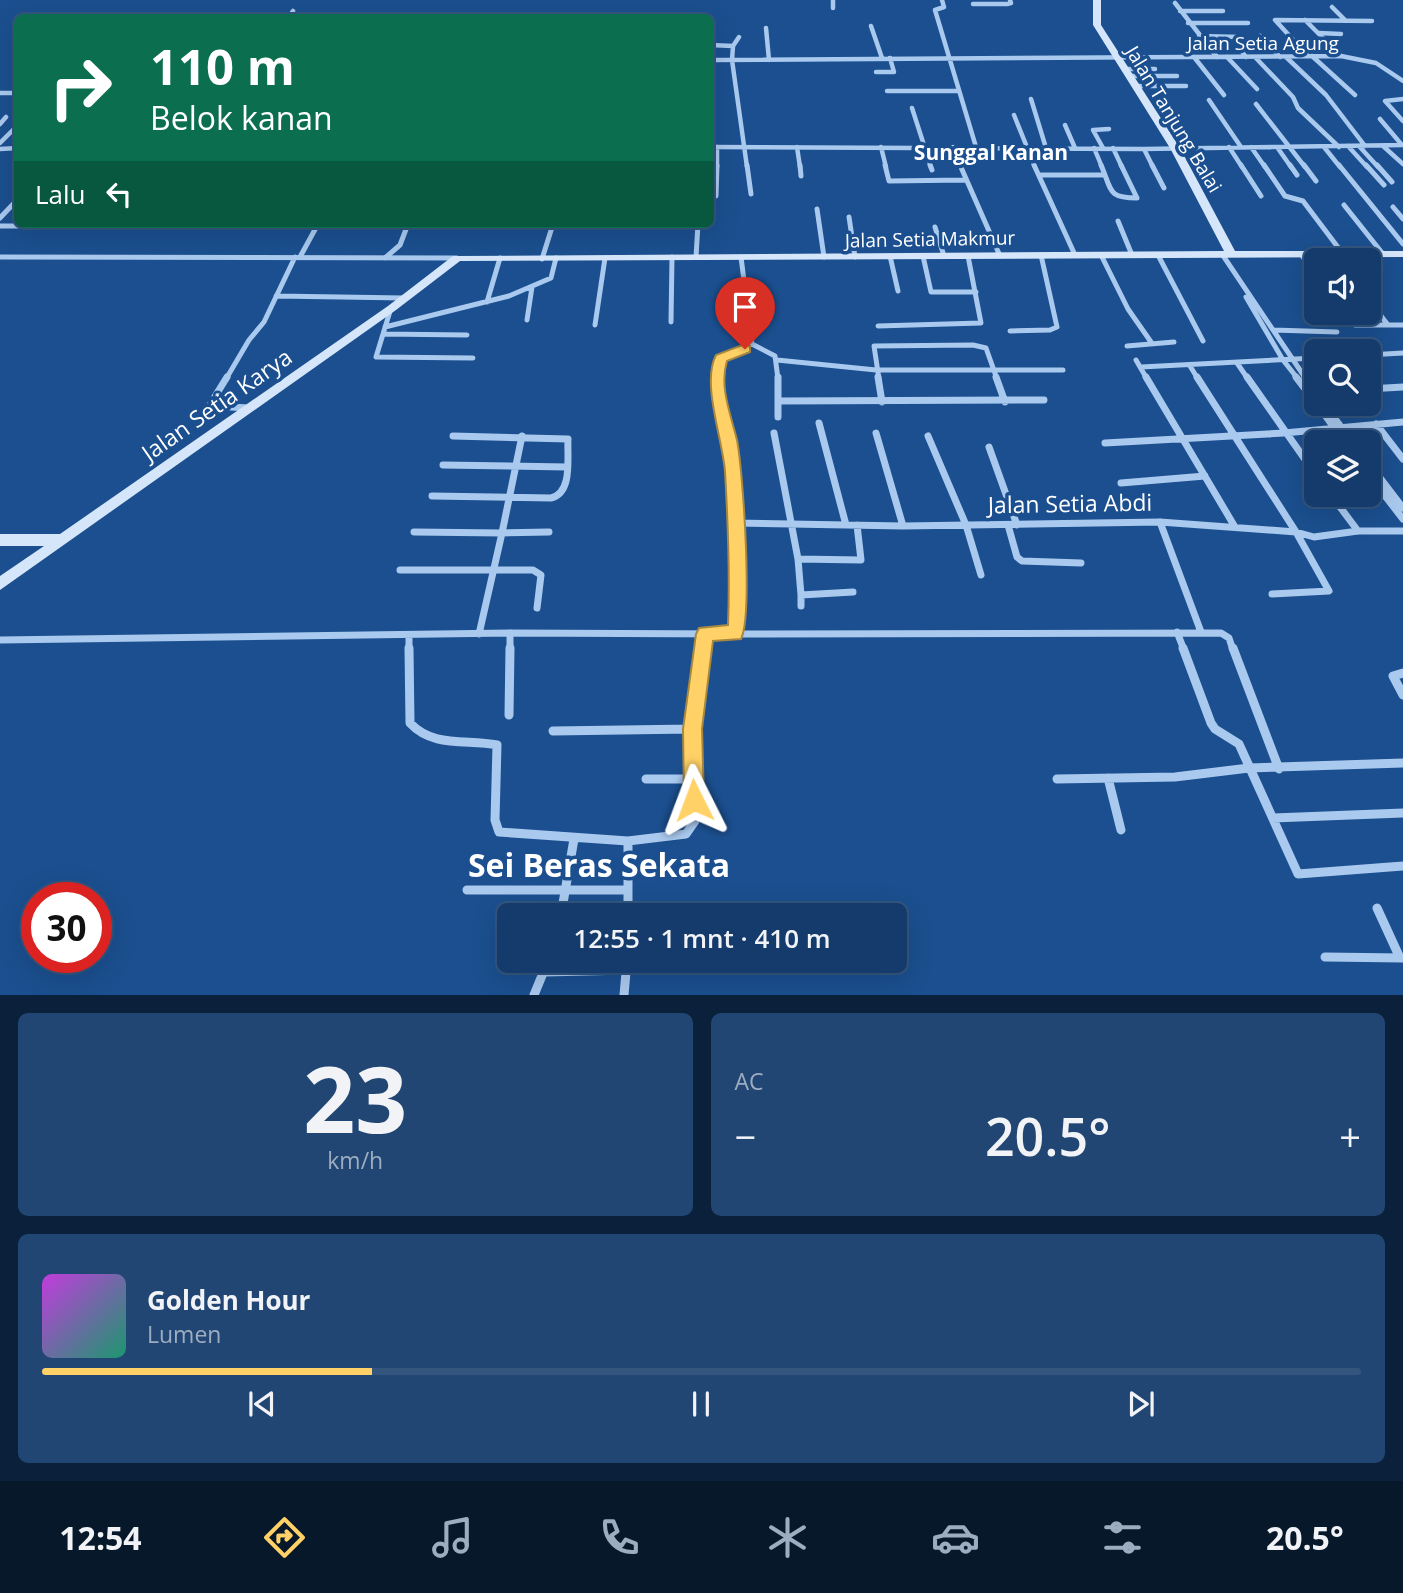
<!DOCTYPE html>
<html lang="id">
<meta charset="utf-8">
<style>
body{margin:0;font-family:"Open Sans",sans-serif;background:#214673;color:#f1f3f6;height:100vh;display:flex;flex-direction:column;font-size:26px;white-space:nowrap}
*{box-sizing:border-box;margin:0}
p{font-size:23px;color:#9dadc1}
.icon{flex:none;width:38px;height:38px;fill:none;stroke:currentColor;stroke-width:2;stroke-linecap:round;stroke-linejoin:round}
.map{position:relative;height:995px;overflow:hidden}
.details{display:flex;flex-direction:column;gap:18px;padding:18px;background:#0b203b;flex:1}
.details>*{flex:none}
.top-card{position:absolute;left:14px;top:14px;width:700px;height:214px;border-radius:10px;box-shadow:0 7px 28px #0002,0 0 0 2px #33557e;background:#0b6e4f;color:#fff;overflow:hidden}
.tools{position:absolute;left:1304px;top:248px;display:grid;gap:14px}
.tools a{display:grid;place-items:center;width:77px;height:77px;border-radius:10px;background:#143b6b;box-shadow:0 7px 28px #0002,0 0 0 2px #33557e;font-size:35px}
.speed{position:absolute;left:21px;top:882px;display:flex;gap:14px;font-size:35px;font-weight:700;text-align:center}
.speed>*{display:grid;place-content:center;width:91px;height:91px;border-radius:50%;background:#143b6b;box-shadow:0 7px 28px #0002,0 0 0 2px #33557e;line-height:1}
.speed .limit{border:10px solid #d22;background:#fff;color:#111}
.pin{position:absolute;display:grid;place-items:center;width:60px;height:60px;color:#fff;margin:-72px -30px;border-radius:50% 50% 50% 0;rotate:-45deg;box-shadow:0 0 7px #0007}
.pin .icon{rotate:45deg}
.me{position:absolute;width:77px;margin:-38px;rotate:357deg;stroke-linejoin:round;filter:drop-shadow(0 0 5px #0008)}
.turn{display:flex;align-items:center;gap:24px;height:147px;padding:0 21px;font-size:32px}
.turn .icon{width:91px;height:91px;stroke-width:2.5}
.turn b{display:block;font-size:49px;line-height:60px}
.then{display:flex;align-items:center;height:66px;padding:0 21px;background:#0003;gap:14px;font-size:26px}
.big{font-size:52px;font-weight:600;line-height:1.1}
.details .widget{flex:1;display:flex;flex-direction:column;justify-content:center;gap:10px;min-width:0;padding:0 24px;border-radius:10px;background:#214673}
.details .dial{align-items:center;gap:0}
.dial b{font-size:91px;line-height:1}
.song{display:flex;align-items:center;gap:21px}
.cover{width:84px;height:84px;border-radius:10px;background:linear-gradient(135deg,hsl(290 70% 55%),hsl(160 70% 35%))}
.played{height:7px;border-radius:4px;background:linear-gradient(90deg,#ffd166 25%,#33557e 25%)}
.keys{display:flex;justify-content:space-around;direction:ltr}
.heat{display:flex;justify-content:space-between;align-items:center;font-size:38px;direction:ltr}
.details .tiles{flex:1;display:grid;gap:18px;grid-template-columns:1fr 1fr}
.widget:last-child{grid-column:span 2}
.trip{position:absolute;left:497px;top:903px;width:410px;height:70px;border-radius:10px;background:#143b6b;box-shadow:0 7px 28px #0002,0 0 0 2px #33557e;font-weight:600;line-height:70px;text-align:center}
.tab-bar{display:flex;height:112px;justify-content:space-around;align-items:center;background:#08182b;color:#9dadc1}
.tab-bar .icon{width:49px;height:49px}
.tab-bar .selected{color:#ffd166}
.tab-bar b{font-size:32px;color:#f1f3f6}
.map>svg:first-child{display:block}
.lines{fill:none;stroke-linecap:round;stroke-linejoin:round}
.street-far3{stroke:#a9c9ee;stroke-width:4.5}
.street-far2{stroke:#a9c9ee;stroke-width:5}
.street-far1{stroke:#a9c9ee;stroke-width:7}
.street{stroke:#a9c9ee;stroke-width:9}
.secondary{fill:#d6e6fa;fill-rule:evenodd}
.route{fill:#ffd166;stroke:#a68842;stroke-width:2}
.labels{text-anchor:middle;stroke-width:7;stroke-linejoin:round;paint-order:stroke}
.far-street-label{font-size:19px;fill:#fff;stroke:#1b4f8f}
.far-quarter-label{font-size:21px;font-weight:bold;fill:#fff;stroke:#1b4f8f}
.street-label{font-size:23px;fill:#fff;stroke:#1b4f8f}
.near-quarter-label{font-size:32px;font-weight:bold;fill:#fff;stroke:#1b4f8f}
</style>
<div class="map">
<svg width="1403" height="995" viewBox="0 0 1403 995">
<rect width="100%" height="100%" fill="#1b4f8f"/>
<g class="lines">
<path class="street-far3" d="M833,0V8
M942,0L944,7L935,10L976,147
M1175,3L1217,57
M973,4H1007L1011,3L1010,0
M1332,7L1345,20
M1180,11H1223
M288,18L293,11
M1305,20L1341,56
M1188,23H1248
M871,26L882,58
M766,28L769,60
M1319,33L1341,34
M1199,36L1240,37
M1260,36L1280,57
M739,37L733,46L732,60L747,167
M710,45L733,46
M1237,45L1246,57
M1308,56L1275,20L1372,21
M1312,56L1355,95
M1194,57L1224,95
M1227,57L1257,89
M1255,57L1293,97L1298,108L1339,147
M1286,57L1326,95L1365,146
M710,60L1341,56L1376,63L1403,81
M1124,69H1155
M876,72H894L890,58
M1129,76H1177
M1135,86H1186
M887,91H959
M0,93H18
M1031,99L1046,148
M1403,99L1385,101L1403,121
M1209,100L1241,147
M1256,104L1305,167
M912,108L931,167
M1014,115L1035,167
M1380,119L1402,145
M0,124L6,117
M1065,125L1075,148
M0,143L18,125
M1348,146L1367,167
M1359,146L1378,167
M1383,146L1403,164
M710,147L1144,149L1403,145
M797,147L800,167
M881,147L886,167
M953,147L961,167
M1229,147L1242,167
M1251,147L1265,167
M1277,147L1291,167
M1324,147L1340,167
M1094,148L1102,167
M1103,148L1093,130L1109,129
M1113,148L1122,167
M0,149L18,148
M1144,149L1153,167
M717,167V147"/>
<path class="street-far2" d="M747,165L751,194
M800,165L801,176
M885,165L889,181L965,180
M930,165L932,170
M960,165L1000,256
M1034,165L1075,255
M1101,165C1112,190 1107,198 1137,198L1121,165
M1152,165L1164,188
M1241,165L1261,196
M1264,165L1285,196L1303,201L1343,254
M1290,165L1297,175
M1304,165L1316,181
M1339,165L1403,244
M1366,165L1384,185
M1377,165L1392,182
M1039,175H1105
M716,196L717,165
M1344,205L1383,254
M1393,207L1403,219
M817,209L824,257
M849,217L855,257
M0,218L18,199
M1118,221L1132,255
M217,224L318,225
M552,225H619
M0,226H47
M935,227L944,256
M1222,254L1306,379
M1301,254L1316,277
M1101,255L1128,309L1151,342
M1158,255L1203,341
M890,256L898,291
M923,256L931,292H976
M0,257L457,258
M300,257L318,224
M696,257L698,224
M385,258L400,245L408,224
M542,259L553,224
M276,296L404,298
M1246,297L1283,360L1298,379
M487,302L500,258
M391,308L376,357L473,358
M527,320L532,287
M671,322L672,257
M595,325L605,258
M1355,325H1388L1368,299
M1388,325H1403
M878,326L981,323L968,256
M385,327L509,296L551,278L556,258
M1273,330L1337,332
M1010,331L1050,330L1057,327L1041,255
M383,334L467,335
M752,344L775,356L778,379
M1127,346L1174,342
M1368,355L1403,353
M777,360L876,370H1063
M1136,360L1147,379
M1237,363L1248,379
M1190,366L1198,379
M1141,367L1316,358
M226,379L249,340L264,322L295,257
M718,379L721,358L752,344L741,257
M879,379L874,346L973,345L986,348L997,379"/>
<path class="street-far1" d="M227,377L211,403L213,406L249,408
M778,377V401L1044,400
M878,377L882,402
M996,377L1005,402
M1146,377L1235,527
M1197,377L1296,532L1329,591L1272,594
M1247,377L1316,475
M1296,377L1316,403
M1305,377L1316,394
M1368,389L1403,387
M778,401V417
M1317,404L1345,443
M1324,404L1353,443
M819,423L846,525
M1376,424L1403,459
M774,433L798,559L801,595L853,592
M876,433L903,526
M928,436L966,525L981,575
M1105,443L1284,433L1403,422
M989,447L1017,525
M1368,462L1403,508
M443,465L567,467
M1368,474L1403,519
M1121,483L1205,476
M1331,495L1358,531
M432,496L551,498C573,493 567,458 568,439L453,436
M1160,522L1201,632
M736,523L903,526L1160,522L1296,532L1314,537L1358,531H1403
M1008,525L1017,557L1022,561L1081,563
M414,532L502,533L522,436
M798,559L861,560L857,525
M400,570H533L541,575L537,608
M801,595V606
M1177,632L1184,650
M479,634L502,533L549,532
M734,634L1221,633L1229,638L1233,650
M409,636V650
M0,640L510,633L734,634C746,574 740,506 731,446C727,423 719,401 718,377
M510,650V633
M703,650L705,634"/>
<path class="street" d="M409,648L410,723C433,748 467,739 497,745L495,820L499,832L628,841V915
M1183,648L1211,723L1215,729L1239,744L1298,874L1403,866
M1233,648L1279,769
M1403,673L1393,676L1403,695
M509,715L510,648
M553,731L692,729
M1108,778L1121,830
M646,779H693
M1057,779L1175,777L1249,768L1403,763
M1273,818L1403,813
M628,841L686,834L695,821L692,729L703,648
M467,890H627
M1377,908L1400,958
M561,915L574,839
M1325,957L1403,958
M545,972L627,970
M534,995L548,961
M624,995L627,961"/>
<path class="secondary" d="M1093,0H1101V25L1180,148L1235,251H1403V257L460,261L396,310L0,590V576L44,546H0V534H60L388,306L453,256L1224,251L1170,148L1093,25Z"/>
</g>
<path class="route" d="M745,344L750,346V352L727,361C719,387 731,415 737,440C743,471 753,615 741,639L713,641L702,729L704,800L701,807L694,810L687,807L684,800L683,729L696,634L699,628L728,625C730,574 728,523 725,472C723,440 701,383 716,355Z"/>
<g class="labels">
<g class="far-street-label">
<text x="1263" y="50">Jalan Setia Agung</text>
<text transform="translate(1174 119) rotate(59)" y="7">Jalan Tanjung Balai</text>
<text transform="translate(930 239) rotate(-1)" y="7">Jalan Setia Makmur</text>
</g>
<g class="far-quarter-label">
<text x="991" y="160">Sunggal Kanan</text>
</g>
<g class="street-label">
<text transform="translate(217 405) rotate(-35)" y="8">Jalan Setia Karya</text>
<text transform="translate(1070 504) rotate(-1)" y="8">Jalan Setia Abdi</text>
</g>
<g class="near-quarter-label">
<text x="599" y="877">Sei Beras Sekata</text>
</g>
</g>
</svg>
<div class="tools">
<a><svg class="icon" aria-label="sound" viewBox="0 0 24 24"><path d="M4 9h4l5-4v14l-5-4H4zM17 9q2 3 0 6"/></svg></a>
<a><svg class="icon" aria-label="search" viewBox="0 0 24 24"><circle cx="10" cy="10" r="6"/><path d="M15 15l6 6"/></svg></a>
<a><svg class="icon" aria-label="layers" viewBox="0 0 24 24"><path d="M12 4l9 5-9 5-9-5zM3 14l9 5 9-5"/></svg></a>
</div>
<div class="speed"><div class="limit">30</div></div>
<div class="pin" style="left:745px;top:349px;background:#d93025"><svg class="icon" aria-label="arrive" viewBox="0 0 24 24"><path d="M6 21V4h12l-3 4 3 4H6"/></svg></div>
<svg class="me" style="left:694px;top:800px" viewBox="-20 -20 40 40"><path d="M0-17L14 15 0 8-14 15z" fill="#ffd166" stroke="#fff" stroke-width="4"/></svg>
<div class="trip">12:55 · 1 mnt · 410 m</div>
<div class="top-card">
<div class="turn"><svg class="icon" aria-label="right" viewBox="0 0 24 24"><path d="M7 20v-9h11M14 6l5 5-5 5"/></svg><div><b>110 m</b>Belok kanan</div></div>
<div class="then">Lalu<svg class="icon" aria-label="left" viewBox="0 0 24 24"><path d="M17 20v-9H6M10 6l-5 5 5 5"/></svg></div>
</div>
</div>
<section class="details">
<div class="tiles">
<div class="widget dial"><b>23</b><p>km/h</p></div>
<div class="widget"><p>AC</p>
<div class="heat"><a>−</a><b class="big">20.5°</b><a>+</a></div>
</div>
<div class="widget">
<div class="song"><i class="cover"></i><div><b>Golden Hour</b><p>Lumen</p></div></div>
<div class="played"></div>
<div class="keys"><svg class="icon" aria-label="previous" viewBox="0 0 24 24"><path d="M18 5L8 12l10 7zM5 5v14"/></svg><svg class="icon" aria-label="pause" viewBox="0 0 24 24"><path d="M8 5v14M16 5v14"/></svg><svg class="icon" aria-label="next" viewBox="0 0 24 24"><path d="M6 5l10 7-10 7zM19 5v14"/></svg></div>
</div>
</div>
</section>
<nav class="tab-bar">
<b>12:54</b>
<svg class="icon selected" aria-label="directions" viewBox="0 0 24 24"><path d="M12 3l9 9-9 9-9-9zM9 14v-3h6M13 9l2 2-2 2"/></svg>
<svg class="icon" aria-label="music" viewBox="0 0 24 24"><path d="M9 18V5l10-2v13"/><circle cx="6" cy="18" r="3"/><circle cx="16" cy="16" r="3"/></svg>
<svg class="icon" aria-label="phone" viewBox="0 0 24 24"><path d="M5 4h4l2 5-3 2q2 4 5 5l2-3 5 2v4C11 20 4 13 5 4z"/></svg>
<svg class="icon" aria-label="climate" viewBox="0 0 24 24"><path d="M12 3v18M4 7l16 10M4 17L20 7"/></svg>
<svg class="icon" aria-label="car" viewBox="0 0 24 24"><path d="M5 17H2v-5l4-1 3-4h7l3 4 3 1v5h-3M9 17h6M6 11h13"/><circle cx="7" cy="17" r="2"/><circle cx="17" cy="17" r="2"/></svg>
<svg class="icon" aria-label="filters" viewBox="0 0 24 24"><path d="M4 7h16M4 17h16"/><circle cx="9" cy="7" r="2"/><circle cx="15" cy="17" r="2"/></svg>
<b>20.5°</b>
</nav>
